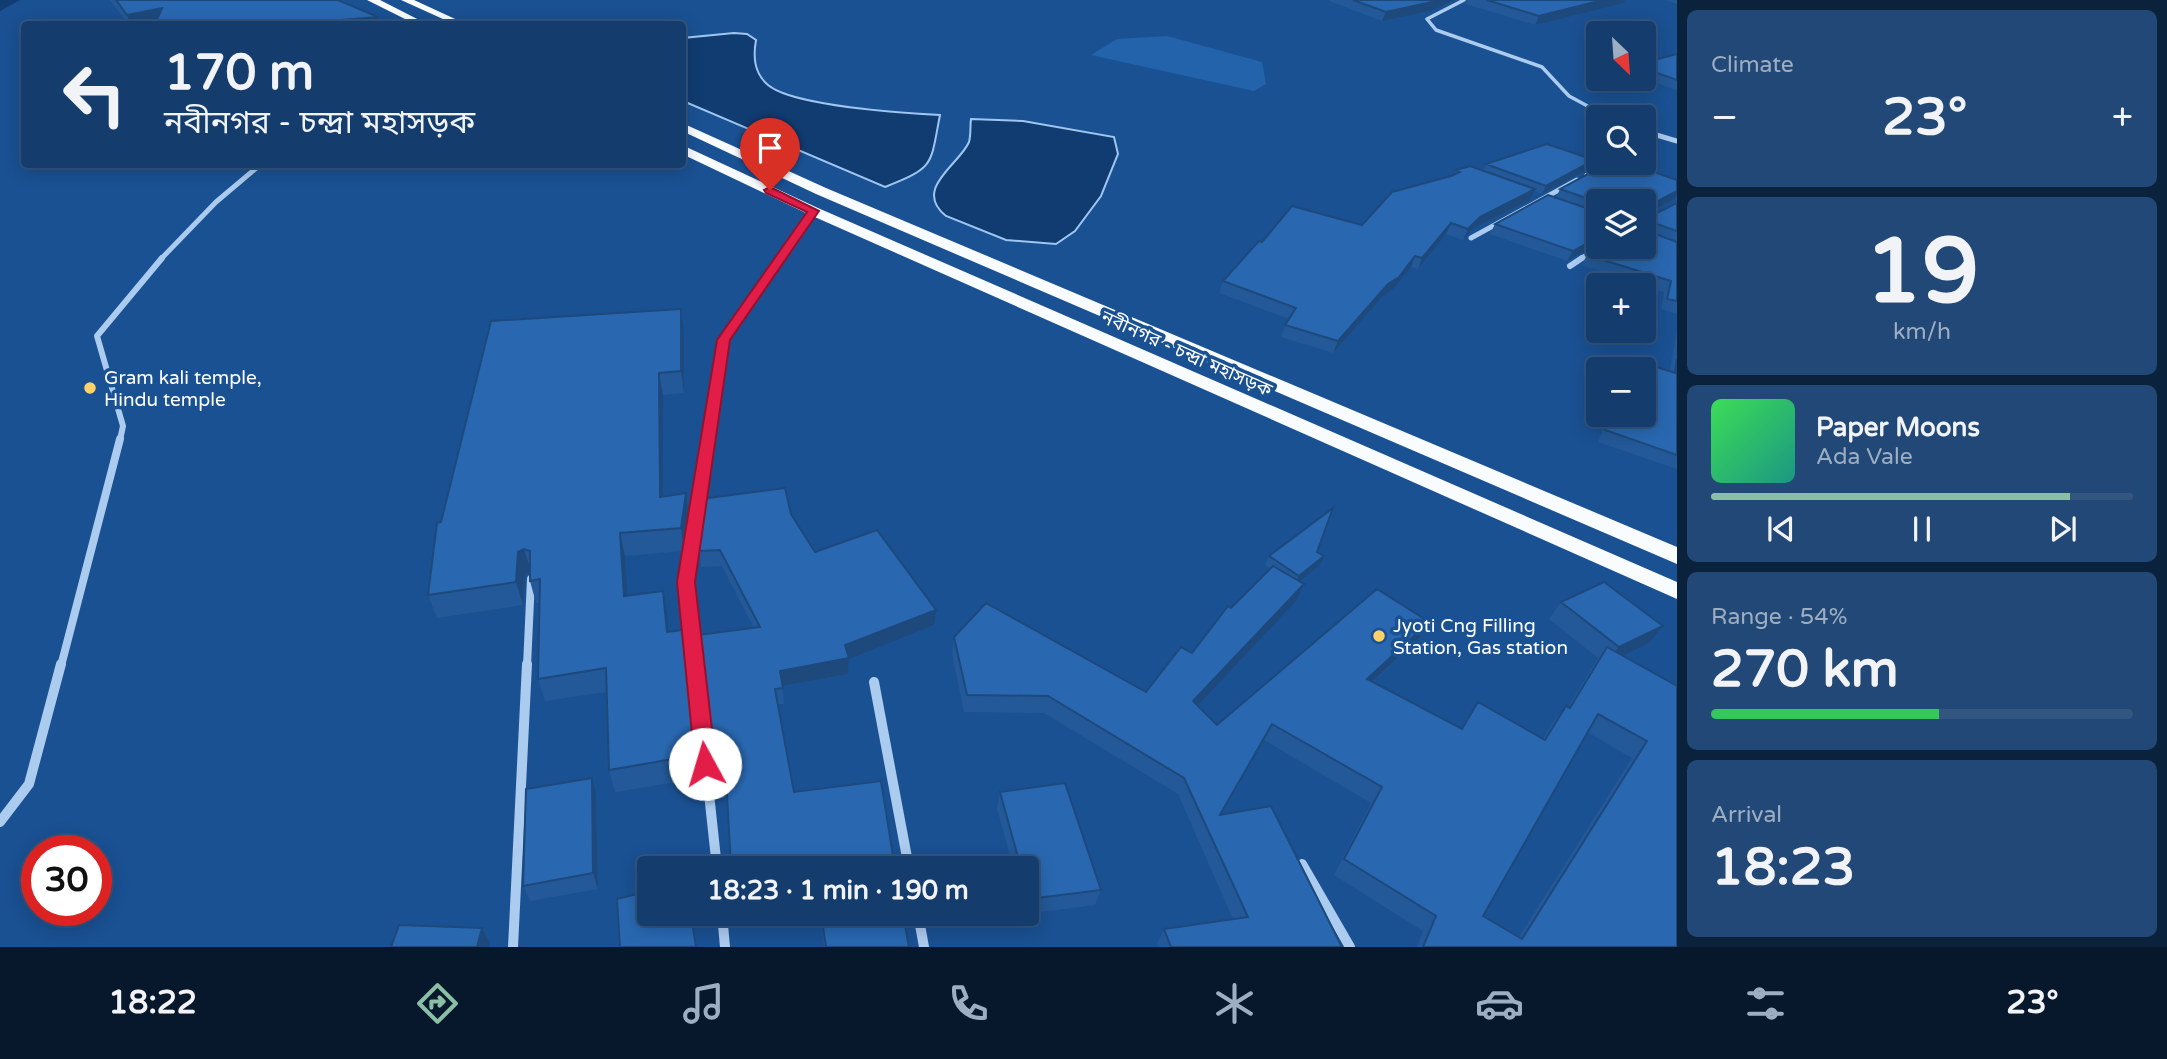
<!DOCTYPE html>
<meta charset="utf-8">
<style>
body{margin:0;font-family:"Varela Round","Noto Sans Bengali",sans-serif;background:#214876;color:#f1f3f6;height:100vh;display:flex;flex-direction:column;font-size:26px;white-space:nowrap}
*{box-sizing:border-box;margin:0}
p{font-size:23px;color:#9daec2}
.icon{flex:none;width:38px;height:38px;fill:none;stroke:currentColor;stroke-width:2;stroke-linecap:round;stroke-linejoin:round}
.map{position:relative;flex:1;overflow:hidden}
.drawer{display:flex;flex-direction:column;gap:10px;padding:10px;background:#0b223c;width:490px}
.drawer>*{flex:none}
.banner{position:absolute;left:21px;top:21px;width:665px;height:147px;border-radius:7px;box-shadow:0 4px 18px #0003,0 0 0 2px #335681;background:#143d6e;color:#f1f3f6;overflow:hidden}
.needle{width:46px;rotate:155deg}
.buttons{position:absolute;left:1586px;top:21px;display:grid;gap:14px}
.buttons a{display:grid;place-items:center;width:70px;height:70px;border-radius:7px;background:#143d6e;box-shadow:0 4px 18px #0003,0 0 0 2px #335681;font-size:35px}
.speed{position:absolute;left:21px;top:835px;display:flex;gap:14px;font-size:35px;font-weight:700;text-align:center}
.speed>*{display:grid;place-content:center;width:91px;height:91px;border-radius:50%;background:#143d6e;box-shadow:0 4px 18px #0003,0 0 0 2px #335681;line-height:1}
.speed .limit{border:10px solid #d22;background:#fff;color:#111}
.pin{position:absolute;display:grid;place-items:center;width:60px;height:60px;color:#fff;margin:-72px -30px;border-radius:50% 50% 50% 0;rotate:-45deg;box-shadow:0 0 7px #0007}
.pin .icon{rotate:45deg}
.me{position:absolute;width:77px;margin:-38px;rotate:354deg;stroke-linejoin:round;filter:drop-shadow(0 0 5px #0008)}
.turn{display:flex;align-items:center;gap:24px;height:147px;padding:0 28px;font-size:32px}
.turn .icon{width:91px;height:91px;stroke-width:2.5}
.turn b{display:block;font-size:49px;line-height:60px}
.big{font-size:52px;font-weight:700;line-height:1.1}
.drawer .tile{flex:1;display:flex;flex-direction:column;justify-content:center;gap:10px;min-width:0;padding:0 24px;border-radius:10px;background:#214876}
.drawer .dial{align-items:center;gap:0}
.dial b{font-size:91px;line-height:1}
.song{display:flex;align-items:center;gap:21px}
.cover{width:84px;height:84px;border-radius:10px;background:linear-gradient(135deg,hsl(130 70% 55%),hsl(170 70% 35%))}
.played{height:7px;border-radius:4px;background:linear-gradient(90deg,#8abfa5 85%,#335681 85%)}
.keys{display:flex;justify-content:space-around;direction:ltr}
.heat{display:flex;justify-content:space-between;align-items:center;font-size:38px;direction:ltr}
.charge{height:10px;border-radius:5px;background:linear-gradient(90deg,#34c759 54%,#335681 0)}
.trip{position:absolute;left:637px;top:856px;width:402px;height:70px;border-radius:7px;background:#143d6e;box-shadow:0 4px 18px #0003,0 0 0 2px #335681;font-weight:700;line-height:70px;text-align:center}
.menu{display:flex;height:112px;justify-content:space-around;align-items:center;background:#08182c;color:#9daec2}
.menu .icon{width:49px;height:49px}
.menu .selected{color:#8abfa5}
.menu b{font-size:32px;color:#f1f3f6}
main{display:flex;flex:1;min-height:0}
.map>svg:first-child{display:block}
.green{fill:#2363ac}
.water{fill:#113c71;stroke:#9ec6f1;stroke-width:2}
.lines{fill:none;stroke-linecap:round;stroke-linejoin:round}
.canal{fill:#113c71;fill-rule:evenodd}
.minor-far4{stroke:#abcbef;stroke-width:3.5}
.minor-far3{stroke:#abcbef;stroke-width:5}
.minor-far2{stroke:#abcbef;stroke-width:6}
.minor-far1{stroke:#abcbef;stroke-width:8}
.minor{stroke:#abcbef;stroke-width:10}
.trunk{fill:#f9fcff;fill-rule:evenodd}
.wall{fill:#235998;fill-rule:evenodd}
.shaded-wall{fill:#1d497c}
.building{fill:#2968b1;stroke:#1d497c;stroke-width:2;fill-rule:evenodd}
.route{fill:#e11d48;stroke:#92132f;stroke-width:2}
.poi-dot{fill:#ffd169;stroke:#1a5193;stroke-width:2.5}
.labels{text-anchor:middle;stroke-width:7;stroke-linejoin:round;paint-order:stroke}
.street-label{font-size:19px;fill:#fff;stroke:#1a5193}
.poi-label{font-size:19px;fill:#fff;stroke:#1a5193;text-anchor:start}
</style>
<main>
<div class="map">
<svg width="1677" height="947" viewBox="0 0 1677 947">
<rect width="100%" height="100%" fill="#1a5193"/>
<path class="green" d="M1167,36L1262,62L1266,84L1254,91L1091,55L1117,39Z"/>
<path class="water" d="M734,33L747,34L756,40C753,57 754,73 768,85C793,106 904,113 940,115C930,165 936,167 885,187L683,101V38Z
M971,119L1023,121L1114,137L1118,154L1101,196L1075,231L1056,244L1006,240L946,216C912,189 960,164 969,142C971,135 970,126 971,119Z"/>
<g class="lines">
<path class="canal" d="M0,0H20L0,11Z"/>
<path class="minor-far4" d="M1464,0L1427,19L1436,30L1542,67L1569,96L1606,116"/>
<path class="minor-far3" d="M1603,114L1608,117
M1643,131L1677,141
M1587,175L1595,171L1598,160
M1471,238L1577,180
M160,260L216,202L261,164
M779,260L813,211
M1579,260L1599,247"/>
<path class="minor-far2" d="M1570,266L1582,258
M120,440L123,426L97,336L162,258
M708,440L723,340L780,258"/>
<path class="minor-far1" d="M61,666L120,439
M527,666L531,579
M695,666L686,582L708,439"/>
<path class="minor" d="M695,664L717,868
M874,682L909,868
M0,822L29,784L61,664
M1302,864L1350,947
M722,914L725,947
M918,914L924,947
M513,947L527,664"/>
<path class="trunk" d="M367,0H380L427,24H415Z
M401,0H414L466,24H454Z
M682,123L826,188L1677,547V564L816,194L682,131Z
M682,145L818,208L1677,582V599L808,214L682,154Z"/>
</g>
<path class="wall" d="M110,0H338L378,17L380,24H128Z
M1330,0H1454L1434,10L1382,21L1329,1Z
M1467,0H1625L1624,3L1535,25L1466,4Z
M1664,0H1677V4Z
M1677,54V90L1643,78V63Z
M1594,160L1590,168L1542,194L1534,191L1530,200L1474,228L1463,240L1446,234L1418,269L1411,267L1394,288L1383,296L1333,353L1281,337L1285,325L1289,319L1219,293L1223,281L1262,242L1362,225L1454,175L1456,170L1483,171L1486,164Z
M1677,180V200L1675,199L1646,214L1651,216L1677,203V314L1661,309L1664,292L1582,265L1587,255L1643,247V201H1598V244L1567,261L1490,234L1495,224L1556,198L1560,189Z
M681,309L684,331V393L663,395V496L686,493L689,516L684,551L625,556L627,596L667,614L669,632L683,630L687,653L700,778L615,792L609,770L606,692L545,701L538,679L539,603H536L530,581V572L525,575L523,605L437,618L428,595L441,522Z
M1677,330V469L1598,442L1609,415H1643V374L1650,365L1670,371Z
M791,514L815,552L934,625L849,659L848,674L782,686L784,704H778L794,792L726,773L714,775L712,760L754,628L722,566L701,567L699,550H698L696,534Z
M1317,552L1320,565L1299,581L1296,601L1198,705L1217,725L1429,622L1419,638L1373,682L1461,728L1478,702L1543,739L1553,722L1566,706L1568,707L1598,658L1549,619L1561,602L1663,626L1649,643L1623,655L1677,686V947H1417L1423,931L1334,875L1371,803L1264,740L1222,814L1342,947H1158L1157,944L1164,929L1233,919L1178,794L1044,713L964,712L952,654L954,637L1146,692L1192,653L1231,608L1270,568L1265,565L1269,556ZM1587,732L1632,758L1519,937L1483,916Z
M592,778L596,794L598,889L530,901L523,886Z
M1000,792L1101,890L1095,905L1025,914H1027V868H1013L997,808Z
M649,914H715V916L693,919L697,947H620Z
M820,914H903L909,947H824Z"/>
<path class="shaded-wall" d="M1441,0H1454L1434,10L1382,21L1386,12Z
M1603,0H1625L1624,3L1535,25L1539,16Z
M162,8L169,24H131L127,15Z
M378,17L380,24H293Z
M1594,160L1590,168L1542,194L1546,186Z
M1535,189L1530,200L1474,228L1463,240L1468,229L1480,217Z
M1677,191V195L1675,199L1643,215L1645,208Z
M1451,223L1446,234L1418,269L1422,258Z
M1598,237V244L1567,261L1573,251Z
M1415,256L1411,267L1394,288L1383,296L1333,353L1338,341L1388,284Z
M681,309L684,331V393L681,371Z
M659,373L663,395V520L660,497Z
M686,493L689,516L684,551L681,528Z
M620,533L625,556L629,619L624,596Z
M524,549L531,571L525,575L523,605L516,582L518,552Z
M1324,556L1320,565L1295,585L1299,576Z
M1304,584L1296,601L1187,717L1193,701Z
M663,591L667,614L671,655L667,632Z
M936,610L934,625L849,659L848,674L781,686L780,671Z
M1429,622L1419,638L1358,695L1367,679Z
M1663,626L1649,643L1605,664L1619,647Z
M683,630L687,653L700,778L696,755Z
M1272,724L1264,740L1212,830L1220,815Z
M592,778L596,794L598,889L593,873Z
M482,928L490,943L489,947H477Z"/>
<path class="building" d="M116,0H338L378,17L293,24H155L162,8L127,15Z
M1353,0H1441L1386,12Z
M1487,0H1603L1539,16Z
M1677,54V80L1643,68V63Z
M1547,144L1594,160L1546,186L1486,164Z
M1605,163H1628L1677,180V191L1645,208L1644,214L1651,216L1677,203V231L1651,222L1644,224L1647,231L1677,242V301L1667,299L1671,281L1587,255L1599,247H1643V201H1598V202L1560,189L1603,166Z
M1470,166L1535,189L1480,217L1468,229L1451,223L1422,258L1415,256L1399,277L1388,284L1338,341L1285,325L1296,308L1223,281L1259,241L1262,242L1292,206L1362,225L1392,192L1451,176L1460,172L1456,170Z
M1548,195L1598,212V237L1573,251L1495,224Z
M681,309V371L659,373L660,497L686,493L681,528L620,533L624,596L663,591L667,632L683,630L696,755L609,770L606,668L538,679L540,579L530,581V551L524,549L518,552L516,582L428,595L437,523L441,522L491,321Z
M1677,359V455L1605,430L1612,415H1643V381L1650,365L1675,373Z
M785,488L791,514L815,552L877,530L936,610L845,645L849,658L780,671L783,688L775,689L794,792L881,781L895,868H731L725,758L712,760L698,635L760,627L720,550L699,551L700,534H696L701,499Z
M1333,508L1317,552L1324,556L1299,576L1269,556Z
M1273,566L1304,584L1193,701L1217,725L1377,589L1429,622L1367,679L1462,729L1478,702L1545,740L1566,706L1570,708L1607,647L1677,686V947H1423L1436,916L1344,859L1382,787L1272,724L1220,815L1271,806L1342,947H1171L1164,929L1248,917L1184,778L1048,696L967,695L954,637L986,603L1146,692L1181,647L1192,653L1228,606L1231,608ZM1598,714L1647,741L1522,939L1483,916Z
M1604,582L1663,626L1619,647L1561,602Z
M592,778L593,873L523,886L526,789Z
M1065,783L1101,890L1029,899L1027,892V868H1021L1000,792Z
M649,891V914H691L696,947H620L617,899Z
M821,914H903L909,947H826Z
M399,925L482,928L477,947H391Z"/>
<path class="route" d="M770,187L819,211L730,340L695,582L716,764L713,771L705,773L698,771L695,764L677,582L717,340L807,212L766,193L764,190Z"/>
<g class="poi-dot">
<circle cx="90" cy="388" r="7"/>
<circle cx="1379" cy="636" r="7"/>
</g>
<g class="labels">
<g class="street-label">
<text transform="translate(1187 353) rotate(24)" y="7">নবীনগর - চন্দ্রা মহাসড়ক</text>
</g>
<g class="poi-label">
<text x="104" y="384">Gram kali temple,<tspan x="104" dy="22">Hindu temple</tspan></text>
<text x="1393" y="632">Jyoti Cng Filling<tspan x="1393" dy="22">Station, Gas station</tspan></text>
</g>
</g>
</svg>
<div class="buttons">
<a><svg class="needle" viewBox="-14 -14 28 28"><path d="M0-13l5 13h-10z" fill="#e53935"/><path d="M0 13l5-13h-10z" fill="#9daec2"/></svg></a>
<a><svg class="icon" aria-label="search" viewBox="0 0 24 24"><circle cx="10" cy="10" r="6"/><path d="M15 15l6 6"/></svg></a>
<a><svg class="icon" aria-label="layers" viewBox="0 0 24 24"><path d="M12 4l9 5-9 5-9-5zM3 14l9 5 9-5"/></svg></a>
<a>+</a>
<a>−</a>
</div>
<div class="speed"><div class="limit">30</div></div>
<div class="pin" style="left:770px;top:190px;background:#d93025"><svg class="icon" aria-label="arrive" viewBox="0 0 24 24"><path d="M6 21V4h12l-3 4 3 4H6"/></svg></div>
<svg class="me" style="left:705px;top:764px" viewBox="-20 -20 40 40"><circle r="19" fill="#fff"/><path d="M0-13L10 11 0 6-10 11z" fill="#e11d48"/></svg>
<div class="trip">18:23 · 1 min · 190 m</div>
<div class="banner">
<div class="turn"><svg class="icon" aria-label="left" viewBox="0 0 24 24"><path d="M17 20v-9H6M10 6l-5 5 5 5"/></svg><div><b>170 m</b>নবীনগর - চন্দ্রা মহাসড়ক</div></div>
</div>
</div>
<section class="drawer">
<div class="tile"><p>Climate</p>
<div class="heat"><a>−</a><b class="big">23°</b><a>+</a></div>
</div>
<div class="tile dial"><b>19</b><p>km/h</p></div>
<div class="tile">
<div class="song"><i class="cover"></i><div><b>Paper Moons</b><p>Ada Vale</p></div></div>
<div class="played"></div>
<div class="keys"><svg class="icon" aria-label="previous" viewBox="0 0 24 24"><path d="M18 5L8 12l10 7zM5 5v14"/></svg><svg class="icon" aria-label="pause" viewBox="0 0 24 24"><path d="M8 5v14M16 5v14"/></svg><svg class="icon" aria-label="next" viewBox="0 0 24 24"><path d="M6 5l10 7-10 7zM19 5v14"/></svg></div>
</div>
<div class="tile"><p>Range · 54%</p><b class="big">270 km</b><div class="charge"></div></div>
<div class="tile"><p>Arrival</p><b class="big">18:23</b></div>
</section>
</main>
<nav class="menu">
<b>18:22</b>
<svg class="icon selected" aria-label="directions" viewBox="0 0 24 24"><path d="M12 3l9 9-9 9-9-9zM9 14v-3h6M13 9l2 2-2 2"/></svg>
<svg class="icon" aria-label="music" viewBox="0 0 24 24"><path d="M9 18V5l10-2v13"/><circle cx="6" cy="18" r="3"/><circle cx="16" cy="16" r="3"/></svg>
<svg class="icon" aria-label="phone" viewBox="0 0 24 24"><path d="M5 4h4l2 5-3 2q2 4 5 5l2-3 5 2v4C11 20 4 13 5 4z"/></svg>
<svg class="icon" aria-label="climate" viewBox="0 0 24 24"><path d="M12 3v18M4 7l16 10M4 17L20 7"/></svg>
<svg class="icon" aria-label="car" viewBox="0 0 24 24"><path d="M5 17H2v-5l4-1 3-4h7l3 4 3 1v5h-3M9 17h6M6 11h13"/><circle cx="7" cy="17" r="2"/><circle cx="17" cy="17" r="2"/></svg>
<svg class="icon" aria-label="filters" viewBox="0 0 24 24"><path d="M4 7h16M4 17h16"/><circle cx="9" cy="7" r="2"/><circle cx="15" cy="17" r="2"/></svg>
<b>23°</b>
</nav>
